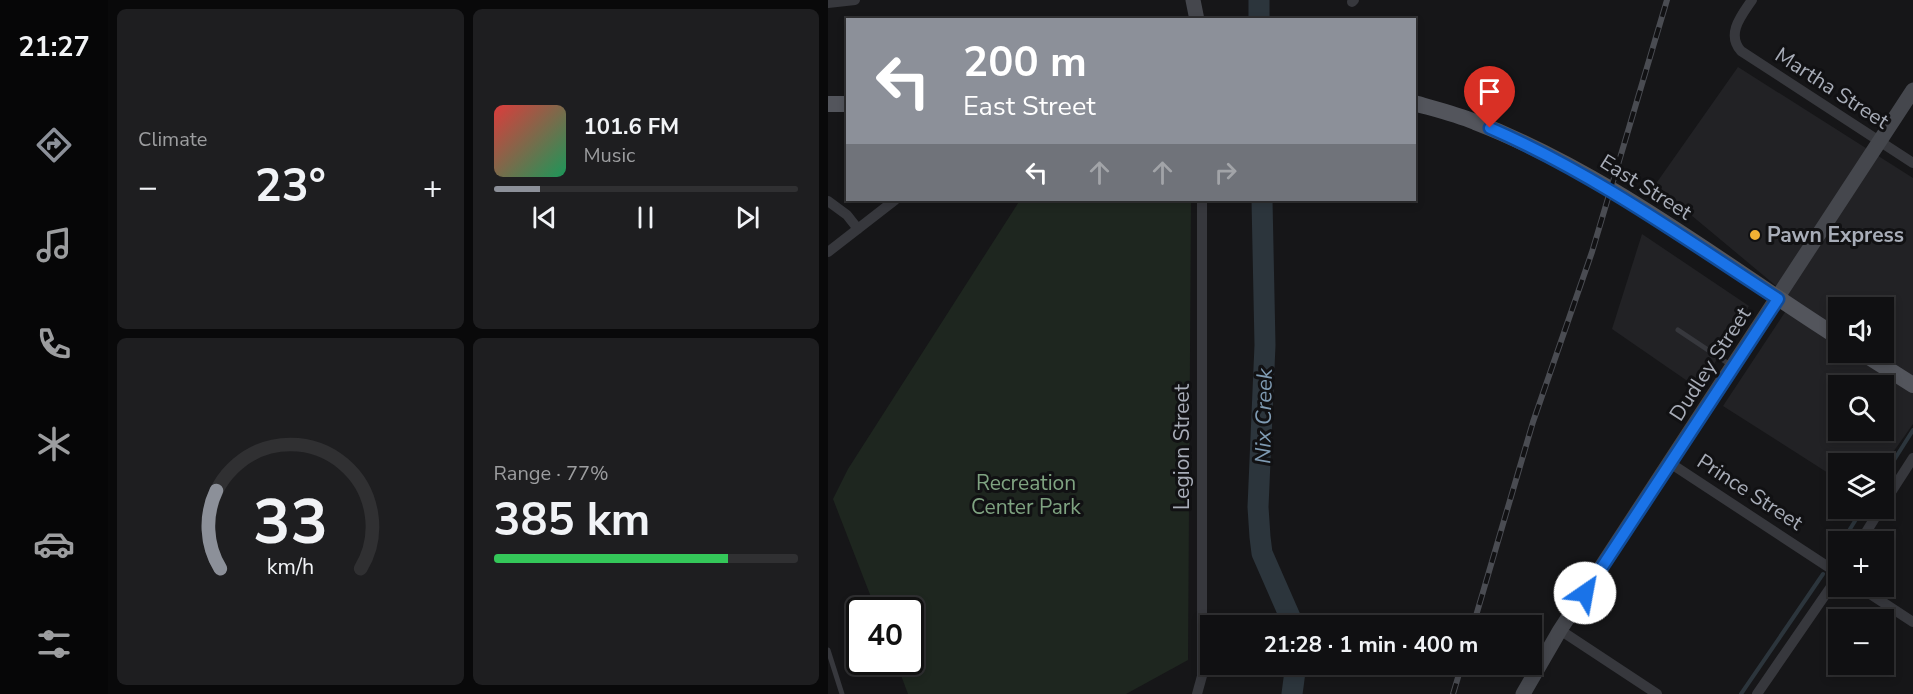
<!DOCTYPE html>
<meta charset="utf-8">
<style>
body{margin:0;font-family:"Nunito Sans",sans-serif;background:#1e1e20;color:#f1f3f6;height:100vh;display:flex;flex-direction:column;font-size:22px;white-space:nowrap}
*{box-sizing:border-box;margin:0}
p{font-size:20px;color:#9c9d9f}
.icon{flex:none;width:33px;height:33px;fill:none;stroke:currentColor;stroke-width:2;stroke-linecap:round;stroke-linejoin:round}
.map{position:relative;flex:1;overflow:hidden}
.details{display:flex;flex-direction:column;gap:9px;padding:9px;background:#09090a;width:720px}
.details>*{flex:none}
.banner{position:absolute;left:18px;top:18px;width:570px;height:183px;border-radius:0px;box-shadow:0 3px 9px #0003,0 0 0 2px #303032;background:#8c9099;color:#fff;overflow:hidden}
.controls{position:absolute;left:1000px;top:297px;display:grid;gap:12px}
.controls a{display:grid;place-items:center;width:66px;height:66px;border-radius:0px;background:#101012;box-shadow:0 3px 9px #0003,0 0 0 2px #303032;font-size:30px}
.speed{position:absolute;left:18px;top:597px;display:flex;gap:12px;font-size:30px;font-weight:700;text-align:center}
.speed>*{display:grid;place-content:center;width:78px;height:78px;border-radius:50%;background:#101012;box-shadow:0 3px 9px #0003,0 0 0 2px #303032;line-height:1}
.speed .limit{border:3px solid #111;border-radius:9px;background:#fff;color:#111}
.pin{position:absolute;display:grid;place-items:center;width:51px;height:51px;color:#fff;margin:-62px -26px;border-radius:50% 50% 50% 0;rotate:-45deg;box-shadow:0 0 6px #0007}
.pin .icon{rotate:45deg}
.me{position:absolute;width:66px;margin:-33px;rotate:33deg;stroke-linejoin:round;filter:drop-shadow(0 0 4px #0008)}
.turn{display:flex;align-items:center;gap:21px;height:126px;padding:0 18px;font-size:27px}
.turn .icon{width:78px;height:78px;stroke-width:2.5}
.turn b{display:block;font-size:42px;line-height:51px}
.lanes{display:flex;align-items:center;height:57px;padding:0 18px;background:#0003;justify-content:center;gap:30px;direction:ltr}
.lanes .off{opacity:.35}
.big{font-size:45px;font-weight:700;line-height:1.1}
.details .widget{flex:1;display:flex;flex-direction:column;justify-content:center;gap:9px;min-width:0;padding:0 21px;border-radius:9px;background:#1e1e20}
.details .dial{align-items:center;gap:0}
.dial svg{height:156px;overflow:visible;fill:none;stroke:#303032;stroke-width:7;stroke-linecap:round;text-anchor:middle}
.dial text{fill:#f1f3f6;stroke:none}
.song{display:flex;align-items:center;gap:18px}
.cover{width:72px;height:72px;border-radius:9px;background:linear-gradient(135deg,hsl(0 70% 55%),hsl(150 70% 35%))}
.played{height:6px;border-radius:3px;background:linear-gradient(90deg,#8c9099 15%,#303032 15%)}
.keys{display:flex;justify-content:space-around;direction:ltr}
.heat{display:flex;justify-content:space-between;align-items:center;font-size:33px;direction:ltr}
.charge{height:9px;border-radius:4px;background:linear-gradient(90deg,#34c759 77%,#303032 0)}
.details .tiles{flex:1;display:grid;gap:9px;grid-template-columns:repeat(2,1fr)}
.trip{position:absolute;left:372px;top:615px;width:342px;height:60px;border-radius:0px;background:#101012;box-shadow:0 3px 9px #0003,0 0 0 2px #303032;font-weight:700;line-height:60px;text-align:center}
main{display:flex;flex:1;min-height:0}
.tab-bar{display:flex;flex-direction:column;width:108px;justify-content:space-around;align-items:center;background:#060607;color:#9c9d9f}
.tab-bar .icon{width:42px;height:42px}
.tab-bar .active{color:#8c9099}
.tab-bar b{font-size:27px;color:#f1f3f6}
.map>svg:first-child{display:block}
.built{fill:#222225;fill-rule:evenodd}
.green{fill:#1e261f}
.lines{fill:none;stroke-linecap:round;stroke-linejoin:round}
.stream{stroke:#2c353c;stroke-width:4}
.river{stroke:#2c353c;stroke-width:21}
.lane{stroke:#37383d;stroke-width:5}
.street{stroke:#37383d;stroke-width:10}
.secondary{stroke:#45474d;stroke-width:15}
.primary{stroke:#53555c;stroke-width:16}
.rail-casing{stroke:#4a4c52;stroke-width:6}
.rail{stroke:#111113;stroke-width:4;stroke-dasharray:11;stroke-linecap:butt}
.route-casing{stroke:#114b97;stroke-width:15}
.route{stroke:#1a73e8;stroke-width:10}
.poi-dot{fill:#f2b134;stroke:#111113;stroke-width:2}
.labels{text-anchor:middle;stroke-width:6;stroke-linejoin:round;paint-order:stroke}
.street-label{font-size:21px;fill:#a8adb8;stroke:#111113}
.poi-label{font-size:21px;font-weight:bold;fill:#a8adb8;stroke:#111113;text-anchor:start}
.park-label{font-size:21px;fill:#7fa381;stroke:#111113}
.water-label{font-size:22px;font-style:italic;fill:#7f9bb3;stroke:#111113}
</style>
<main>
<nav class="tab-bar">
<b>21:27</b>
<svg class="icon active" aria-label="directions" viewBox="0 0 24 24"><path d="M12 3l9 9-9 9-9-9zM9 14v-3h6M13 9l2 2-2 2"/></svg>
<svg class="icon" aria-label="music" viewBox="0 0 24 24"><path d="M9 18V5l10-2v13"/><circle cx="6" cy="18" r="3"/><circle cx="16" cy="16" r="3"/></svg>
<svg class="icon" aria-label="phone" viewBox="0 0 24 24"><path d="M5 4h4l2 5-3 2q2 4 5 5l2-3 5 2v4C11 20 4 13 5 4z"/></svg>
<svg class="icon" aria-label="climate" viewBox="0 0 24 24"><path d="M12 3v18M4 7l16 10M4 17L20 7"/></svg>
<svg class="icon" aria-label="car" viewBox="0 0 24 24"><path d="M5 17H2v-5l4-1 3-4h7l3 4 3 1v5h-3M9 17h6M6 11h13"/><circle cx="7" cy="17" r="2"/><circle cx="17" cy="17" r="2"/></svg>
<svg class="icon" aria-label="filters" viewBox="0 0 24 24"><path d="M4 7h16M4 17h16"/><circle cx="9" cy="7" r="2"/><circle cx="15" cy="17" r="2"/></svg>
</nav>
<section class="details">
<div class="tiles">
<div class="widget"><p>Climate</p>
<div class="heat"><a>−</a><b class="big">23°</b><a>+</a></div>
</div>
<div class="widget">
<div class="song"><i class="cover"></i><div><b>101.6 FM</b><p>Music</p></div></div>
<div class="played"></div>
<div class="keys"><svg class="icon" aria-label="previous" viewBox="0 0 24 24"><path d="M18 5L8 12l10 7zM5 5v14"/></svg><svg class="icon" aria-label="pause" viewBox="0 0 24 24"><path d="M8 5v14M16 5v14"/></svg><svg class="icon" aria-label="next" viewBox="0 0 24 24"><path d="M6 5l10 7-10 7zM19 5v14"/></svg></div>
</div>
<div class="widget dial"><svg viewBox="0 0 100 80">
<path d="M14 69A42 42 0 1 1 86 69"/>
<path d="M14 69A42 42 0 0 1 12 29" stroke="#8c9099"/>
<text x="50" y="56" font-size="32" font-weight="700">33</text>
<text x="50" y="72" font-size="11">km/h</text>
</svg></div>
<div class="widget"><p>Range · 77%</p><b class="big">385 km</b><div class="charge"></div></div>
</div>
</section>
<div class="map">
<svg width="1085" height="694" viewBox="0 0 1085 694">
<rect width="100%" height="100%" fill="#161618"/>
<path class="built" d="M910,67L1085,178V424L1056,465L1011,464V480L895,406L965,300L827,185ZM1011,308H1056V352H1011ZM1011,386H1056V430H1011Z
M814,234L921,306L871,389L784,329Z"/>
<path class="green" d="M192,200H363L360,660L298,694H80L68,662H82V610H48L5,499L20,469Z"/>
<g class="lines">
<path class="stream" d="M1056,476L1085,430
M1014,542L1035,508
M1004,560L1011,547
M913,694L995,574"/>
<path class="river" d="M431,0V20
M434,200L437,345L430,507L432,537L434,553L466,626
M464,694L468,664"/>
<path class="lane" d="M850,330L904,366
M0,650L14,694"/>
<path class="street" d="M924,0C913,16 898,34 913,51L1085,163
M524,2L526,0
M0,3L27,0
M0,201L19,215L30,229
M0,252L67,200
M842,463L1011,574
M1056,503L1085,458
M1032,542L1053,508
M1030,586L1085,622
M732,630L829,694
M369,694L374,676V200
M929,694L1011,575"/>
<path class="secondary" d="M365,0L369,20
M695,694L732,630L1085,90"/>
<path class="primary" d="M586,103C607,109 628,114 647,122C779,173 893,263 1011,338
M0,104H20
M1033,352L1085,385"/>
<defs>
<path id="rail" d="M645,626L705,422L764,252L839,0
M625,694L634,664"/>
</defs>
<use href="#rail" class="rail-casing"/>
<use href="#rail" class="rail"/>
</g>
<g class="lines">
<defs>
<path id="route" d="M662,128C765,173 856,238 950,299L757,593"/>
</defs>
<use href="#route" class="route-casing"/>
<use href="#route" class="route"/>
</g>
<circle class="poi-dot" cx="927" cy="235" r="6"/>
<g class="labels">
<g class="street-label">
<text transform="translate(1004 88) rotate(33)" y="7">Martha Street</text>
<text transform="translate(818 187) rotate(32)" y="7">East Street</text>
<text transform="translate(882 364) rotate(-57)" y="7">Dudley Street</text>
<text transform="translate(354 447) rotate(-90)" y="7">Legion Street</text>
<text transform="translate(922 492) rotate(33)" y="7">Prince Street</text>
</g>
<g class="poi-label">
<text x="939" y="242">Pawn Express</text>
</g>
<g class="park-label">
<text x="198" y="490">Recreation<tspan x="198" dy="24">Center Park</tspan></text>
</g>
<g class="water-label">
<text transform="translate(435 416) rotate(-89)" y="8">Nix Creek</text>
</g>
</g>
</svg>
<div class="controls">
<a><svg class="icon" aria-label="sound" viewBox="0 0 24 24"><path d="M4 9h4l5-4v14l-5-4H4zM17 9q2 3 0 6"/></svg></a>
<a><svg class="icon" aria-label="search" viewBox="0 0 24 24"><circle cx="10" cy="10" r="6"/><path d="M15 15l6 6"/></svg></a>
<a><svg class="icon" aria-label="layers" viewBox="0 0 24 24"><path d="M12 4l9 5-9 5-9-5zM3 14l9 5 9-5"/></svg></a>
<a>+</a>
<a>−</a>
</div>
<div class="speed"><div class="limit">40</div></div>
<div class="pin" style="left:662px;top:128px;background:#d93025"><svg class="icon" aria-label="arrive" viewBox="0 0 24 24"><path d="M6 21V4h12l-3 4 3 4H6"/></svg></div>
<svg class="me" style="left:757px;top:593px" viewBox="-20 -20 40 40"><circle r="19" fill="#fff"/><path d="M0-13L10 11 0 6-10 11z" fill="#1a73e8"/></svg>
<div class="trip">21:28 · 1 min · 400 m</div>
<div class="banner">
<div class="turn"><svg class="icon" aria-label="left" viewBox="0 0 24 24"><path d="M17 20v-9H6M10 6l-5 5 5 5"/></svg><div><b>200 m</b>East Street</div></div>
<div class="lanes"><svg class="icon" aria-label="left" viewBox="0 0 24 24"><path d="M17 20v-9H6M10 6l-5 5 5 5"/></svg><svg class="icon off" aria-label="ahead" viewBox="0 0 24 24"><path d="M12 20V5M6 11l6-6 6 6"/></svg><svg class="icon off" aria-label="ahead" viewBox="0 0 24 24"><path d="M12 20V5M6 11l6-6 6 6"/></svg><svg class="icon off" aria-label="right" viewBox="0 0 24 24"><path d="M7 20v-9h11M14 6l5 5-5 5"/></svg></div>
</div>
</div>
</main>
